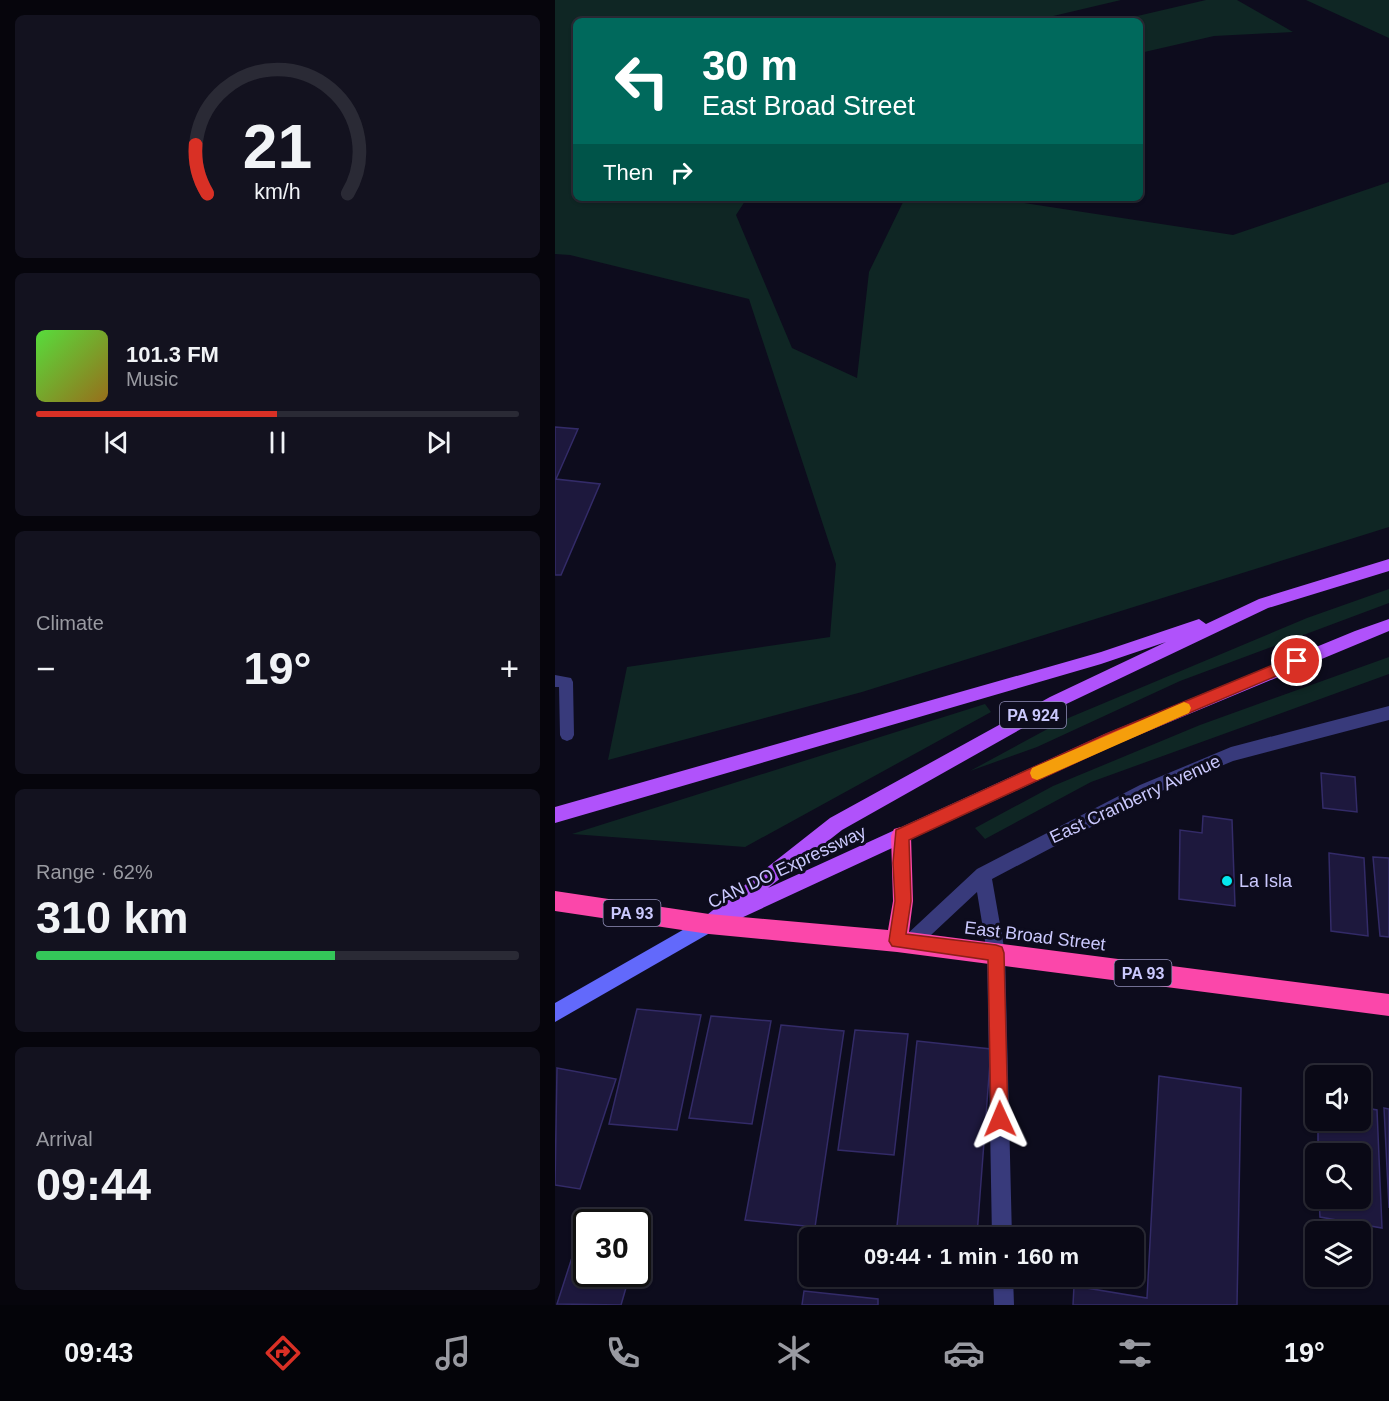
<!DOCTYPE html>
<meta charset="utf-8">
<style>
body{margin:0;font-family:Arial,sans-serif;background:#13121f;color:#f1f3f6;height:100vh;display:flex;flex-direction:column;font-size:22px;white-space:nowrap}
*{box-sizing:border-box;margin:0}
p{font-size:20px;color:#999aa1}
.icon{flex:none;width:33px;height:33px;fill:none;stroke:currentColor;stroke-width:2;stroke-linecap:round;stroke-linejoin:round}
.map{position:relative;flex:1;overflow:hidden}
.side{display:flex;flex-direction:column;gap:15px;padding:15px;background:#06050c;width:555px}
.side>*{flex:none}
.guide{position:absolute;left:18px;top:18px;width:570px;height:183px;border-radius:9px;box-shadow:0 2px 4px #0004,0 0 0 2px #2a2a35;background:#00695c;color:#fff;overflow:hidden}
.controls{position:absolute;left:750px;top:1065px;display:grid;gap:12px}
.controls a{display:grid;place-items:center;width:66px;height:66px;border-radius:9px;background:#0a0916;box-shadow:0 2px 4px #0004,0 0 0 2px #2a2a35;font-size:30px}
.speed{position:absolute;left:18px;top:1209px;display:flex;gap:12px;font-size:30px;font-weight:700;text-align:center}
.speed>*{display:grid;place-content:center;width:78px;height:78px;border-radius:50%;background:#0a0916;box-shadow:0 2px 4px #0004,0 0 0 2px #2a2a35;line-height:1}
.speed .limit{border:3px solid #111;border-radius:9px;background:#fff;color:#111}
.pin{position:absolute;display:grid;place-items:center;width:51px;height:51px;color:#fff;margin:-26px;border:3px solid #fff;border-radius:50%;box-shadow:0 2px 6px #0007}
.me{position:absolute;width:66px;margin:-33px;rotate:359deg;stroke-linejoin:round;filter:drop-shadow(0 0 4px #0008)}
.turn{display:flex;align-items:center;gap:21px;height:126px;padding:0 30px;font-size:27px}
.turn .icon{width:78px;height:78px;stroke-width:2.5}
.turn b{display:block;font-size:42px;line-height:51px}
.then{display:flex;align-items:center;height:57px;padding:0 30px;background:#0003;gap:12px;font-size:22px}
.big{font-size:45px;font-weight:700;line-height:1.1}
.side .widget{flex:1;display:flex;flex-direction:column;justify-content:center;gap:9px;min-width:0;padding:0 21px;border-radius:9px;background:#13121f}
.side .dial{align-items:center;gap:0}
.dial svg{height:156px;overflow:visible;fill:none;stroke:#2a2a35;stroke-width:7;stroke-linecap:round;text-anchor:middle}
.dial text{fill:#f1f3f6;stroke:none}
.song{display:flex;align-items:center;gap:18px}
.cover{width:72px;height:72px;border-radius:9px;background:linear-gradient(135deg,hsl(110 70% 55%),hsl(40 70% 35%))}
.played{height:6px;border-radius:3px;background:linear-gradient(90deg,#d93025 50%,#2a2a35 50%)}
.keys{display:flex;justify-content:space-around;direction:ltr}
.heat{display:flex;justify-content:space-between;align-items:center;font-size:33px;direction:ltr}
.charge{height:9px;border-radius:4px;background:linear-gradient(90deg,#34c759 62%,#2a2a35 0)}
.trip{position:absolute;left:244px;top:1227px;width:345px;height:60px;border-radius:9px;background:#0a0916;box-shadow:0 2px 4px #0004,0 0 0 2px #2a2a35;font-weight:700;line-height:60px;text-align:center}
.tabs{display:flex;height:96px;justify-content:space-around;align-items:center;background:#040409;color:#999aa1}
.tabs .icon{width:42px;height:42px}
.tabs .current{color:#d93025}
.tabs b{font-size:27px;color:#f1f3f6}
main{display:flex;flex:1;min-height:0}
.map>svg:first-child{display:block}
.green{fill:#0f2624}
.building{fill:#1d183d;stroke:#332b68;stroke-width:1.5}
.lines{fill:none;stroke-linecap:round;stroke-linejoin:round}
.lane{fill:#383a7b;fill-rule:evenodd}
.street{fill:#383a7b;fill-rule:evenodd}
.secondary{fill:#6269fb;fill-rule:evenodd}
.primary{fill:#b052fb;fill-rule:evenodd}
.highway{fill:#fb47aa;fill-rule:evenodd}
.route{fill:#d93025;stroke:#8d1f18;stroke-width:1.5}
.slow{fill:#f59e0b}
.poi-dot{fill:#05e7ed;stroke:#0d0c1d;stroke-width:2}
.labels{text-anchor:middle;stroke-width:6;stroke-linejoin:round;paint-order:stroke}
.shield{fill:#0d0c1d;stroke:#9290ba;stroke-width:1.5}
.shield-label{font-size:16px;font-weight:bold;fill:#cbc9fe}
.street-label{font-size:18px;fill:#cbc9fe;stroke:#0d0c1d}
.poi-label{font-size:18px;fill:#cbc9fe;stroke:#0d0c1d;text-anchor:start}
</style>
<main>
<section class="side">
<div class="widget dial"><svg viewBox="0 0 100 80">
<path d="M14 69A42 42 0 1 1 86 69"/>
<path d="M14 69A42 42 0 0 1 8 44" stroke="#d93025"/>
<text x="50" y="56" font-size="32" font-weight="700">21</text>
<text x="50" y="72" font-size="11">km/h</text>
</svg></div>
<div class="widget">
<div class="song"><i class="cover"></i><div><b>101.3 FM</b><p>Music</p></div></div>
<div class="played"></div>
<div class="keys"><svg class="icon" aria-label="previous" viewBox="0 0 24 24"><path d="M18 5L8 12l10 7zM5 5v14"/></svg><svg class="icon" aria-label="pause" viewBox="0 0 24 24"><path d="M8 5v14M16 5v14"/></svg><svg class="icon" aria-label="next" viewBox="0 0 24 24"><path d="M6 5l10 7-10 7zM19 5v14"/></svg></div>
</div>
<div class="widget"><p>Climate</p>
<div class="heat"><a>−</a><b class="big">19°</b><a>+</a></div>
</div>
<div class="widget"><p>Range · 62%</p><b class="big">310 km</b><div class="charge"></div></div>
<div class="widget"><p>Arrival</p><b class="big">09:44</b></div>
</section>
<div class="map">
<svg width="834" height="1305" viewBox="0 0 834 1305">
<rect width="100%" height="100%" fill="#0d0c1d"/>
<path class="green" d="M0,0H566L477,21H21V198H192L181,215L237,348L302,378L314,272L350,198H436L678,235L834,182V527L307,692L53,760L72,667L275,637L281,564L194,299L15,255L0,254Z
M651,0H682L738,32L659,36L585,53V21H561Z
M751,0H834V38Z
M834,589V603L625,681L482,747L415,771L511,719L752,618Z
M834,657V674L536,782L430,839L420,828L498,786L645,725Z
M430,704L436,712L190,847L17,834Z"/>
<path class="building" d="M0,427L23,429L1,479L45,484L6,575H0Z
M766,773L800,777L802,812L768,808Z
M648,816L677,820L680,906L624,899L625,830L647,833Z
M774,853L809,858L813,936L776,931Z
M818,857L834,858V937L825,936Z
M82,1009L146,1015L122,1130L54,1124Z
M156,1016L216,1021L197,1124L134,1118Z
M226,1025L289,1031L260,1227L190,1220Z
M300,1030L353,1034L339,1155L283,1150Z
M362,1041L436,1049L422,1235L342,1226Z
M2,1068L61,1079L25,1189L0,1185Z
M604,1076L686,1088L682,1305H518L519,1286L592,1298Z
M806,1107L822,1110L827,1228L765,1217L764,1198H806V1154H763V1120H806Z
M829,1108L834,1109V1208Z
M23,1239L32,1241V1274H75L66,1305L2,1304Z
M249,1291L323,1299V1305H247Z"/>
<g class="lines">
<path class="lane" d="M0,675L16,678L18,682L19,735L17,739L12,741L7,739L5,735L4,687H0Z"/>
<path class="street" d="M834,706V720L678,761L597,795L437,879L450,953L457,1238H437L432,953L422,892L361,949L355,952L349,949L346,943L349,937L422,869L585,785L676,747Z
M438,1276H458L459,1305H439Z"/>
<path class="secondary" d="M154,915L160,918L163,924L160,930L0,1022V1003Z"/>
<path class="primary" d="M834,559V571L713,608L505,707L287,830L213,888L550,734L800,631L834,619V631L562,744L184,919L178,922L173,920L154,933L148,930L145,924L148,918L275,818L495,697L611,642L546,664L0,823V807L546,652L644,619L651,624L704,599Z"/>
<path class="highway" d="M346,827L353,829L356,836L358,901L354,932L834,994V1016L342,952L154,934L0,911V891L154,914L333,930L338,901L336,836L339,829Z"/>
</g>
<path class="route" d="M742,655L747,657L749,661L747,665L561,744L354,840L356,901L351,934L441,945L447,947L449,953L453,1119L451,1125L445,1128L439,1125L436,1119L433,960L337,946L334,941L340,901L338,863L341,830L551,734Z"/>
<path class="slow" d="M629,702L634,704L636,708L634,713L487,778L482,780L477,778L475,773L477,768Z"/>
<circle class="poi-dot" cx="672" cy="881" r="6"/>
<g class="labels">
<g class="shield">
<rect x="445" y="702" width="66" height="26" rx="4.5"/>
<rect x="48.5" y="900" width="57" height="26" rx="4.5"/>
<rect x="559.5" y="960" width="57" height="26" rx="4.5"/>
</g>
<g class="shield-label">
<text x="478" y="721">PA 924</text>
<text x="77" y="919">PA 93</text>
<text x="588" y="979">PA 93</text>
</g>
<g class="street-label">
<text transform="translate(580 799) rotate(-25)" y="6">East Cranberry Avenue</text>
<text transform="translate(232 867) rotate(-25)" y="6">CAN DO Expressway</text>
<text transform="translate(480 936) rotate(7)" y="6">East Broad Street</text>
</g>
<g class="poi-label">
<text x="684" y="887">La Isla</text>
</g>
</g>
</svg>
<div class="controls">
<a><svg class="icon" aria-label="sound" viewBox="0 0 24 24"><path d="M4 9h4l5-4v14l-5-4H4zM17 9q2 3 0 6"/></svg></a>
<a><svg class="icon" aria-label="search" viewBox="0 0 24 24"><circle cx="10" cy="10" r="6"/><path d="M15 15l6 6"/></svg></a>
<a><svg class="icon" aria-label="layers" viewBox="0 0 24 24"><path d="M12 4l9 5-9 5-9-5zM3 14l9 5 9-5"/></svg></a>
</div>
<div class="speed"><div class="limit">30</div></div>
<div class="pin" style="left:742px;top:661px;background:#d93025"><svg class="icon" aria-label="arrive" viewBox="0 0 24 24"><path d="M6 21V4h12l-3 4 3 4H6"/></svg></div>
<svg class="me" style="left:445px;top:1119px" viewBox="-20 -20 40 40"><path d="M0-17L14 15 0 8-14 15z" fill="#d93025" stroke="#fff" stroke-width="4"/></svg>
<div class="trip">09:44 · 1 min · 160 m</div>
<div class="guide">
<div class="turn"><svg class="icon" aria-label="left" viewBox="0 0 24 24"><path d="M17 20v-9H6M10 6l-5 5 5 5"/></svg><div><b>30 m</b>East Broad Street</div></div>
<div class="then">Then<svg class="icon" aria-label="right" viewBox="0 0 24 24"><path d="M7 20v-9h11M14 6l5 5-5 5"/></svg></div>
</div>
</div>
</main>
<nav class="tabs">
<b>09:43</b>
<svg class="icon current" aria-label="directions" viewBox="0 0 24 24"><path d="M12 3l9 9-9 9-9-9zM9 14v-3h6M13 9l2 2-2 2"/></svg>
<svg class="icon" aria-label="music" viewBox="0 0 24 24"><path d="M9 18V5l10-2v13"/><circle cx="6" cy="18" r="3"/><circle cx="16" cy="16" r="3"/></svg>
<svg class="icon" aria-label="phone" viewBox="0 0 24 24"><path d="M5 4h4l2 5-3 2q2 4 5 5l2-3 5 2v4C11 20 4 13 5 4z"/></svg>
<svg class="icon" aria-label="climate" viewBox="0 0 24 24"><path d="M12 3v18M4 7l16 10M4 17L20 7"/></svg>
<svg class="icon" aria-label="car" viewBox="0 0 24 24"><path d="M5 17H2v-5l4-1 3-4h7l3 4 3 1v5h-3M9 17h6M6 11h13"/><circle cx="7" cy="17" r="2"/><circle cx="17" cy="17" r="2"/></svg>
<svg class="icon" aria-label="filters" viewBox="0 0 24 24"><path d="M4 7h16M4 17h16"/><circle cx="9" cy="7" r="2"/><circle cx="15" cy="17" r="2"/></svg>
<b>19°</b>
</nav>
